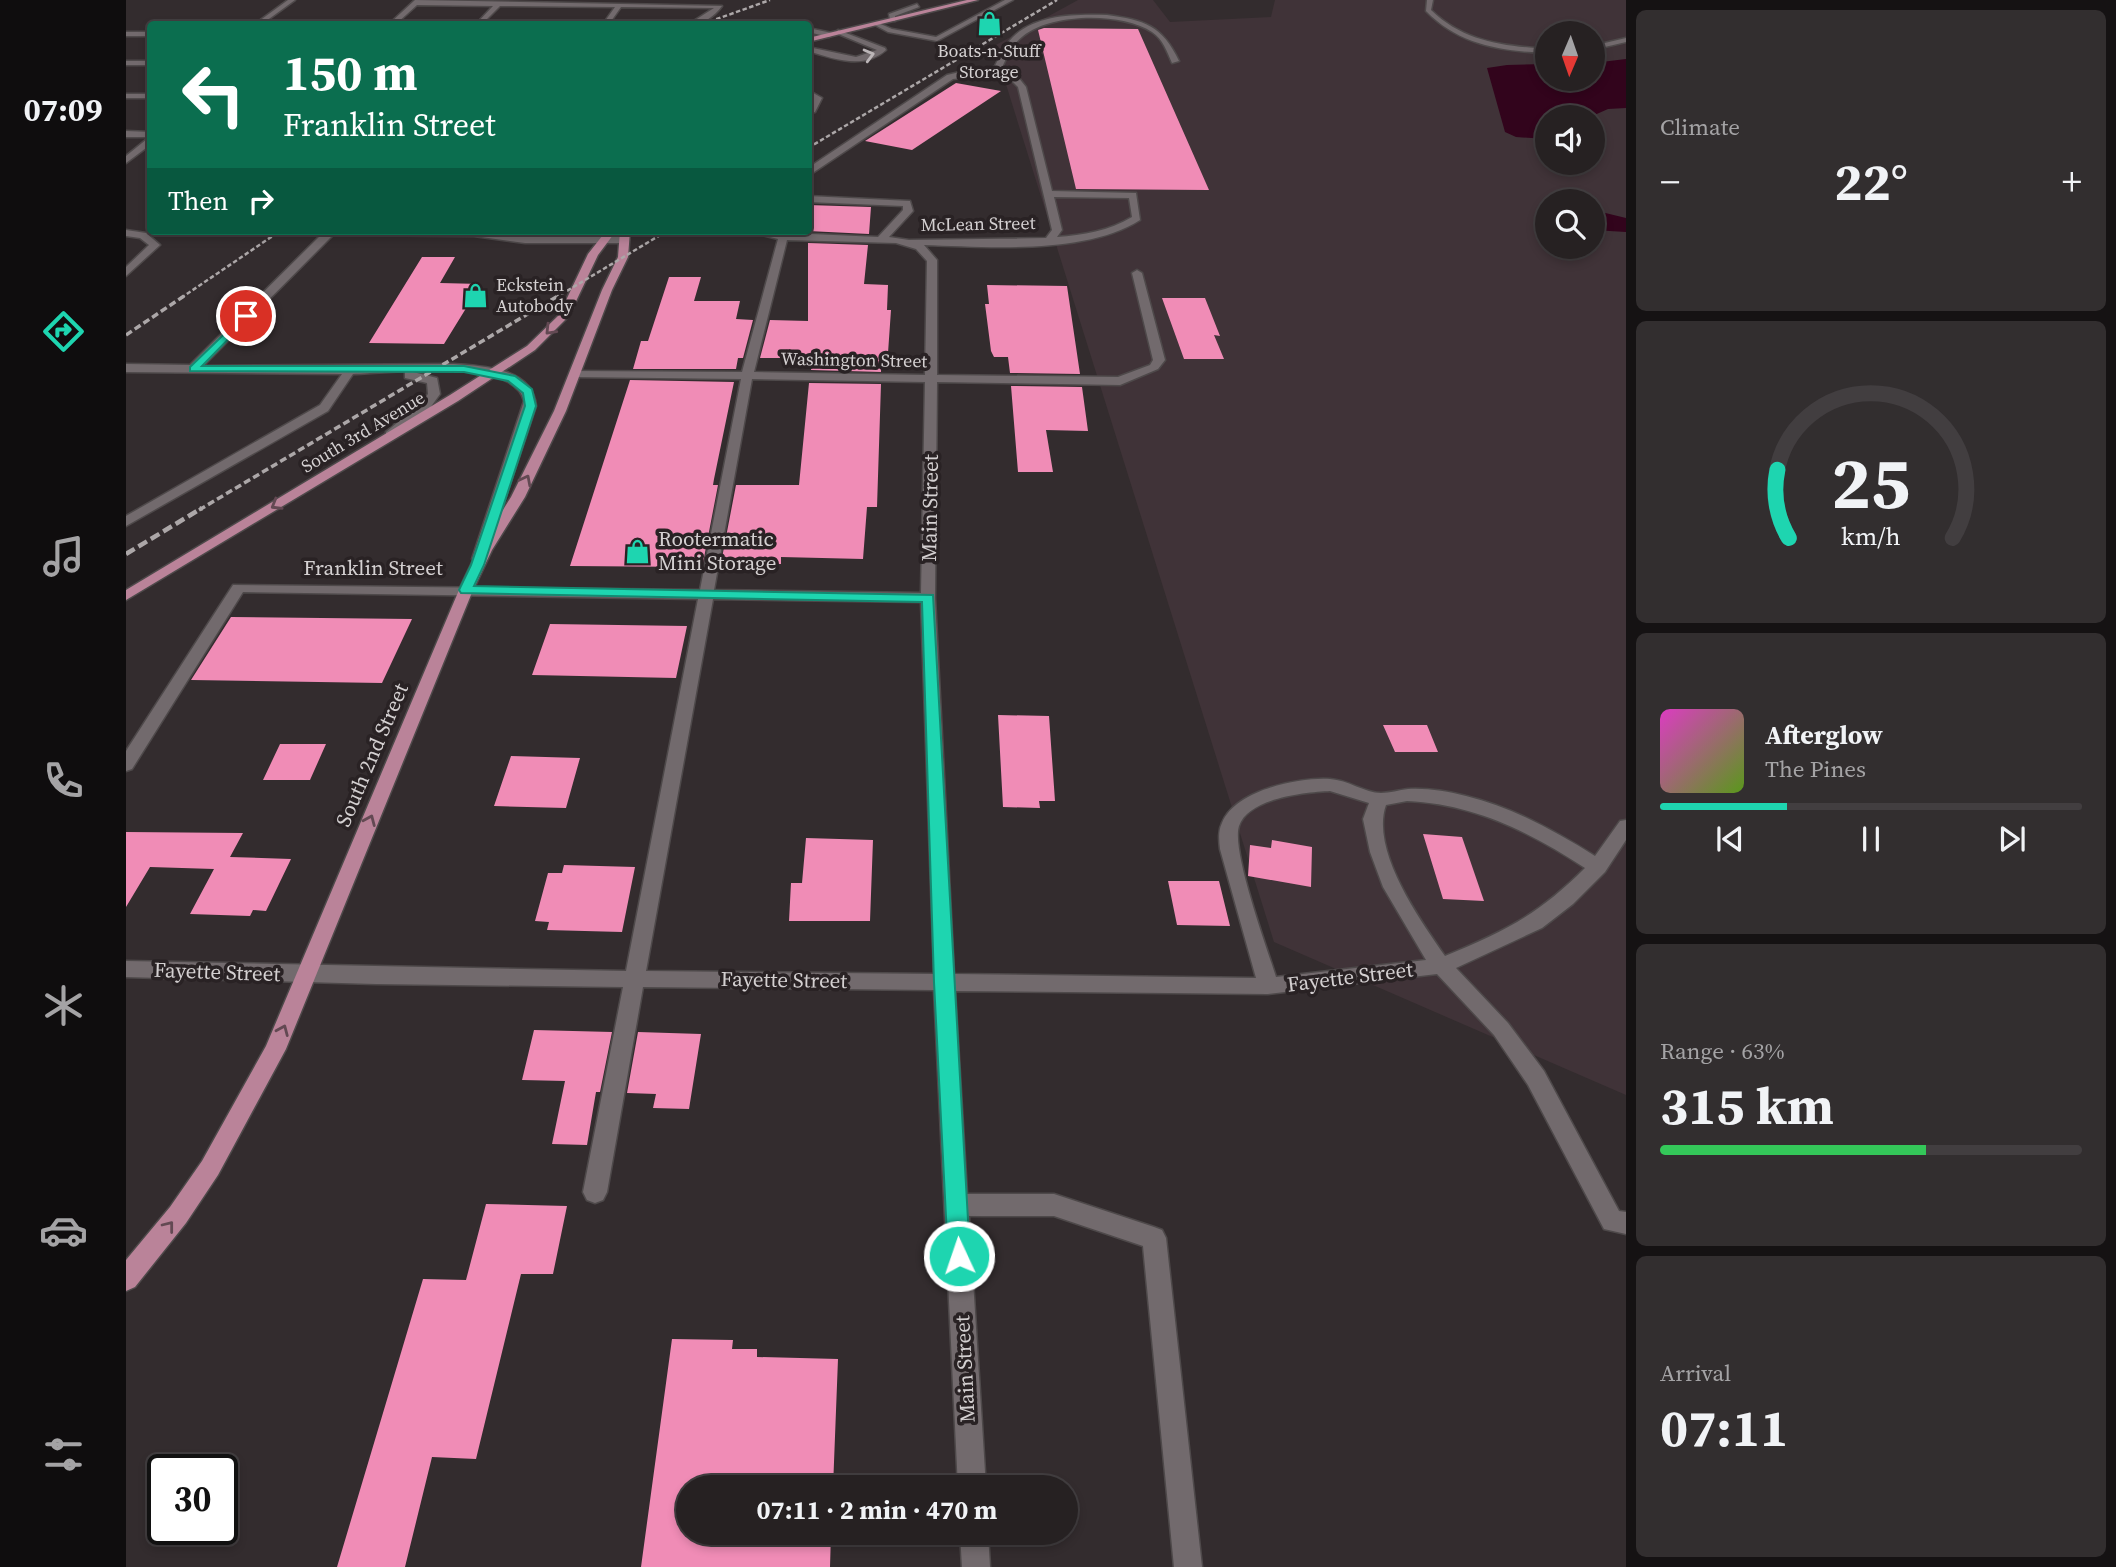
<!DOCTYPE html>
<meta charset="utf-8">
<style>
body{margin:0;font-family:"Source Serif 4",serif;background:#322e2f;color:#f1f3f6;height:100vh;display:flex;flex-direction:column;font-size:26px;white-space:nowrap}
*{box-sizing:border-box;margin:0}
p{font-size:23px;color:#a4a3a5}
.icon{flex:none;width:38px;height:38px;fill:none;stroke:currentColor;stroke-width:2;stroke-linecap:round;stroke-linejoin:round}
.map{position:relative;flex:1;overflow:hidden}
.details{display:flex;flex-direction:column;gap:10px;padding:10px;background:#151213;width:490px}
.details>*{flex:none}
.top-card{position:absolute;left:21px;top:21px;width:665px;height:214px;border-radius:7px;box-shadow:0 4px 10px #0003,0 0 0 2px #423e40;background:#0b6e4f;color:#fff;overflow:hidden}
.needle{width:46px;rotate:182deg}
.controls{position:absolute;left:1409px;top:21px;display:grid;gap:14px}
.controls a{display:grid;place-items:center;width:70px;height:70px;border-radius:50%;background:#262122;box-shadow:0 4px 10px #0003,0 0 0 2px #423e40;font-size:35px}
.speed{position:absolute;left:21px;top:1454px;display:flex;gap:14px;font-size:35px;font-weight:700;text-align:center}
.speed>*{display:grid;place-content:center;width:91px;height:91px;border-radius:50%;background:#262122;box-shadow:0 4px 10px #0003,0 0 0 2px #423e40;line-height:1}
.speed .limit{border:4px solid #111;border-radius:10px;background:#fff;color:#111}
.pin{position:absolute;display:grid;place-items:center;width:60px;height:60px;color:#fff;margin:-30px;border:4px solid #fff;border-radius:50%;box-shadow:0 2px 7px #0007}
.me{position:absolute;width:77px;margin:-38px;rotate:357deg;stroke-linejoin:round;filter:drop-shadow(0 0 5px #0008)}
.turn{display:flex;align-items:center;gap:24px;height:147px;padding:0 21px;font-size:32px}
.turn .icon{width:91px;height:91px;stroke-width:2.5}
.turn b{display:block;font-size:49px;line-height:60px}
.then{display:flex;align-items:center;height:66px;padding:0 21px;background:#0003;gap:14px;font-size:26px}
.big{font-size:52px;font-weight:700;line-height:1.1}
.details .card{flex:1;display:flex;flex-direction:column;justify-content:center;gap:10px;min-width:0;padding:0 24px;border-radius:10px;background:#322e2f}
.details .dial{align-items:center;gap:0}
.dial svg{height:182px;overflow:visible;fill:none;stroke:#423e40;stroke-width:7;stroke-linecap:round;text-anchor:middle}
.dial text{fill:#f1f3f6;stroke:none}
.song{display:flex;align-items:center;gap:21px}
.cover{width:84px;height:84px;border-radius:10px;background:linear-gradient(135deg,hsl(310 70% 55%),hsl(90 70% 35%))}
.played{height:7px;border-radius:4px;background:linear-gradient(90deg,#1ed5b0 30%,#423e40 30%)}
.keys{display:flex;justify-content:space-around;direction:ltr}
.heat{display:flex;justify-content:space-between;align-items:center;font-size:38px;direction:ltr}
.charge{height:10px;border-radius:5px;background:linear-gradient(90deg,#34c759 63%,#423e40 0)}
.trip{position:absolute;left:550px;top:1475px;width:402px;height:70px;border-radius:35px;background:#262122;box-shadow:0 4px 10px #0003,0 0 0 2px #423e40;font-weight:700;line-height:70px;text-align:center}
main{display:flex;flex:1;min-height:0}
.tab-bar{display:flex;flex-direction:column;width:126px;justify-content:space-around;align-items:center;background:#0f0d0e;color:#a4a3a5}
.tab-bar .icon{width:49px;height:49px}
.tab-bar .selected{color:#1ed5b0}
.tab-bar b{font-size:32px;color:#f1f3f6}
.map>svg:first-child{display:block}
.built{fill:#403338;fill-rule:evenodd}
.water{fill:#32041c}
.building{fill:#f08cb6}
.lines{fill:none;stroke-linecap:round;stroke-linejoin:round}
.minor-casing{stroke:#4e494a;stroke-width:3}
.major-casing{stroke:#4e494a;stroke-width:3}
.minor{fill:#726a6d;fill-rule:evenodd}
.major{fill:#ba8399;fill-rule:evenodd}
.rail-far2{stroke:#aca7a8;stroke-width:2.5;stroke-dasharray:4.5 2.5;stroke-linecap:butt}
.rail-far1{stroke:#aca7a8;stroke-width:3.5;stroke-dasharray:7 3.5;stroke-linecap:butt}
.rail{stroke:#aca7a8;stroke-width:4.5;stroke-dasharray:10 4.5;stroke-linecap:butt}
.oneway{stroke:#bcb6b8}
.oneway2{stroke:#634953}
.route{fill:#1ed5b0;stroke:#148a72;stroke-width:2}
.labels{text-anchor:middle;stroke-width:7;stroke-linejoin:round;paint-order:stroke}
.far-poi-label{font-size:18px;fill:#d4d0d1;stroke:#292224}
.far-street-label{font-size:18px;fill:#d4d0d1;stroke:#292224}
.street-label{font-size:21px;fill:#d4d0d1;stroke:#292224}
.poi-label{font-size:21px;fill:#d4d0d1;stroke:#292224;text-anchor:start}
</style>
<main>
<nav class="tab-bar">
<b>07:09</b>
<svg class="icon selected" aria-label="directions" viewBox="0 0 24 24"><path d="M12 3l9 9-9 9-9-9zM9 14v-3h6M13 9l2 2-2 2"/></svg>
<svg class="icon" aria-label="music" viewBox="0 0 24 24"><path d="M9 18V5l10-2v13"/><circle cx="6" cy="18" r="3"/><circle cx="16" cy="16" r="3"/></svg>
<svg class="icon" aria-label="phone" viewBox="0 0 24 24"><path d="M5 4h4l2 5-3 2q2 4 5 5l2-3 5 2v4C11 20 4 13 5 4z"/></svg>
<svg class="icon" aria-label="climate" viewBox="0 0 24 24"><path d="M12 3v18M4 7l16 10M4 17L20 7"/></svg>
<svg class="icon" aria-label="car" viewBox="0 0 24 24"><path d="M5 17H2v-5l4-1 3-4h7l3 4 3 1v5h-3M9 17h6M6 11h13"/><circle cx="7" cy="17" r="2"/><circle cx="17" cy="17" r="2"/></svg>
<svg class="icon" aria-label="filters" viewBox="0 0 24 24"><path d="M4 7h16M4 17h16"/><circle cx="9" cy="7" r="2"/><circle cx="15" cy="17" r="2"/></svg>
</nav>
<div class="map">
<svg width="1500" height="1567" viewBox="0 0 1500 1567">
<rect width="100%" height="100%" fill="#332c2e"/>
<path class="built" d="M952,0H1027L1044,22L1145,17L1149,0H1500V1095L1148,942L868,46ZM1421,33H1466V79H1421ZM1421,117H1466V163H1421ZM1421,201H1466V247H1421Z"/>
<path class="water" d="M1500,59V108L1482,109L1464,117H1421V139L1390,137L1379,132L1361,68L1381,65L1421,64V79H1466L1467,63Z
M1467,210L1500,218V232L1467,230Z"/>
<path class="building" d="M918,28L1012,29L1083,190L950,189L912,30Z
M830,83L875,91L786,150L739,141Z
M682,205L745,207L743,234L682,231Z
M682,243L742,245L738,284L762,285L761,310H765L762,353H755V372L685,370L686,358H634L644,320L682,321Z
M296,257H329L314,283L355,284L318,344L243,343Z
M543,277H575L568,301H614L610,319L627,320L617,358H612L610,369H507L515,341H522Z
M861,285L941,286L954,374L884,373L882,357H868L865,351L859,304H863Z
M1036,298H1079L1094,336L1088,335L1098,359H1058Z
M504,380L608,382L588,479L587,485H592L577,563H571L570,567L444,566Z
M683,383L755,384L751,507H741L737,559L655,557V564L595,563L610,485H673Z
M885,386L956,387L962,431L920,430L927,472H892Z
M105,617L286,619L256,683L65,680Z
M424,624L561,626L550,678L406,675Z
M872,715L923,716L929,801H913L914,808L877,807Z
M1257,725H1301L1312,752H1269Z
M154,744H200L184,780H137Z
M385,756L454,758L440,808L368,806Z
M0,832L117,833L104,857L165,859L140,911L127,910L124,916L64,914L88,869L24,867L0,907Z
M1297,834L1336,837L1358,901L1317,899Z
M680,838L747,840L744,921H663L665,883H676Z
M1146,840L1186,847L1185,887L1122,876L1124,845L1145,848Z
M438,865L509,867L496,932L421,930L423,922L409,921L422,873H436Z
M1042,881H1093L1104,926L1051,925Z
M408,1030L486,1032L474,1092H470L461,1145L426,1144L439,1081L396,1080Z
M512,1032L575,1034L563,1109L527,1108L530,1094L501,1093Z
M360,1204L441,1206L427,1274H395L350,1459L306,1457L279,1567H211L297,1279L340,1280Z
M546,1339L607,1340L606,1349H631V1357L712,1359L707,1488H562V1533H705L704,1567H515Z"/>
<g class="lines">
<defs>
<path id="minor" d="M162,0H169L136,24H129Z
M289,0L596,6C588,17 576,25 563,24L588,8L495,7L483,24H477L489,7L374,6L356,24H350L367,6L291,5L270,24H263Z
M879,0H887L811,41L762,32L747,24L750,22L766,29L810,37Z
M1301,0H1307L1305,10C1338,42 1378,46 1421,49V53C1375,51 1333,45 1300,11Z
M791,4L793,7L769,16V21L764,20L763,14Z
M981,15C1018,20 1036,25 1053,61L1046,63C1041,52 1037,39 1026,32C995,12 926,13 897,36C885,45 880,59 874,72L892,77L900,87L926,191L1010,193L1014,220C959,255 862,247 798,245L811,260V375L992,377L1024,365L1027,360L1006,273L1011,270L1016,273L1039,360L1032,369L994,385L811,382L809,598L828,974L1130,978L1094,849C1093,840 1092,831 1096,823C1109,790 1173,777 1204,779C1222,780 1239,793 1255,793C1264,793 1273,790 1282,789C1301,788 1321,791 1340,796C1386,807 1429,831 1469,856L1494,821L1500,820V840L1479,872L1447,904L1416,928L1330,968L1382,1023L1418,1071L1493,1211L1500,1212V1234L1478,1229L1402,1085L1368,1035L1311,974L1142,994L829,991L841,1194H928L1028,1227L1036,1230L1040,1238L1076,1567H1048L1017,1246L928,1216H843L860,1488H832L808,990L517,987L481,1192L477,1200L469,1203L461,1200L457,1192L497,987L250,984L0,977V961L500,971L572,599L117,592L6,769L0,771V751L107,585L574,590L615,379L450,377L446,375V371L616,372L652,239L620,231L752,237L777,210V206L682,202V196L784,201L787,211L763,237L783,240L920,238L926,230L892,87L886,81L866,74L827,79L682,176V168L821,75L838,71L867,70C873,58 878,46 887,37C910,14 951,14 981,15ZM928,197L1003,198L1006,217C983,231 957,235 931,237L936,230ZM661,240L770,243L790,249L801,261L799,375L628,372ZM626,379L799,382L795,593L588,590ZM587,599L795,602L808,974L520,971ZM1204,791L1243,803L1237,819L1244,852L1257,887L1300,960L1150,977C1141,948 1105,850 1113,826C1122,798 1180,792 1204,791ZM1281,801C1348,804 1404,832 1459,868C1412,915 1379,931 1319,956C1294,920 1244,850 1260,805Z
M682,28L706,33L707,35L703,37L682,32Z
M712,30L759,48L760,50C738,70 708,59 682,51V47L730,57L751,50L710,33Z
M0,32H24V36H0Z
M1500,38V42L1466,50V46Z
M0,61H24V65H0Z
M682,90L696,98L689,112L682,113L688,99L682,96Z
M0,94H24V98H0Z
M0,131L24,132V137H0Z
M21,139H24V145L0,163V156Z
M0,230L20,233L34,245L0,276V267L23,245L14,238L0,236Z
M199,231H355L399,237H498L503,240L498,243H399L348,236L207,235L77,366L328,364C358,366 407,368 410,406L358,562H348L346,559L398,401C388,356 263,373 227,374L202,411L0,526V516L194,405L216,374L0,372V364L64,365Z
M283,371L311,378L314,394L304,408L268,438H260V432L296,402L302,394L301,383L279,378V372Z
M834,1533H862L864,1567H836Z"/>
<path id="major" d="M841,0H852L682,42V38Z
M480,231H490L472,255L443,316L409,350L332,401L0,600V590L324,395L401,346L433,315L462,254Z
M494,231H504L502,257L486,290L440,411L399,497L366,550L347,590L160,1049L92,1175L60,1223L9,1287L0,1291V1260L44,1207L76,1161L140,1046L333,590L352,550L385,497L428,411L476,290L492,257Z"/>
</defs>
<use href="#minor" class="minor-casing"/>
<use href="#major" class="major-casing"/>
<use href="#minor" class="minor"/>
<use href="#major" class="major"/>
<path class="rail-far2" d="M577,24L644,0
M682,148L931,0
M55,298L154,231
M429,298L541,231"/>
<path class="rail-far1" d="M0,335L58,296
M73,510L432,296"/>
<path class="rail" d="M0,554L76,508"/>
</g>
<defs><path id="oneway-chevron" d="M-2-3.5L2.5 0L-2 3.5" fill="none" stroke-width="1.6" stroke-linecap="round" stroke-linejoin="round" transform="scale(1.75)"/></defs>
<use class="oneway" href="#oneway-chevron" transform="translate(743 55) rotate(-15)"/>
<g class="oneway2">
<use href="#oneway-chevron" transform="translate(424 330) rotate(134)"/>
<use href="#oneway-chevron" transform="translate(400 480) rotate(-63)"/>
<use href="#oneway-chevron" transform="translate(150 505) rotate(149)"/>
<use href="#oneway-chevron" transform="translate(244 820) rotate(-67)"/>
<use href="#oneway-chevron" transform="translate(157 1030) rotate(-67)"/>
<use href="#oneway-chevron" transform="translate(43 1226) rotate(-52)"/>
</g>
<path class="route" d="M120,313L125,316L123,318L76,366H338L389,376L406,389L410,406L358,565L348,586L807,595L844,1256L841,1264L833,1267L825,1264L822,1256L808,982L796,602L335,593L333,590L345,565L399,406L397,393L382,381L338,372L64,371V367Z"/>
<defs>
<symbol id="shop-bare" viewBox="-9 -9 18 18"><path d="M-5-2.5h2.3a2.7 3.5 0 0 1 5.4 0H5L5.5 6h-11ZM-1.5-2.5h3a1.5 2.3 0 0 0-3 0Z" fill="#1ed5b0" stroke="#292224" stroke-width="2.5" paint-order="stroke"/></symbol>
</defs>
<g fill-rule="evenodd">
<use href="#shop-bare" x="846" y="6" width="35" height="35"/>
<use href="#shop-bare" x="332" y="278" width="35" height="35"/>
<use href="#shop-bare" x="494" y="534" width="35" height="35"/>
</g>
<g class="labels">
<g class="far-poi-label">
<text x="863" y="57">Boats-n-Stuff<tspan x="863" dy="21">Storage</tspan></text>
<text x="370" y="291" text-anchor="start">Eckstein<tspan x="370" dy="21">Autobody</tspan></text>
</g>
<g class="far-street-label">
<text transform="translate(852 224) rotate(-1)" y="6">McLean Street</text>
<text transform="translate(728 360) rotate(1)" y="6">Washington Street</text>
<text transform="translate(237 432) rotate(-31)" y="6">South 3rd Avenue</text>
</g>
<g class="street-label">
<text transform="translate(804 508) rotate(-89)" y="7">Main Street</text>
<text x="247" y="575">Franklin Street</text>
<text transform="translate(246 755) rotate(-67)" y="7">South 2nd Street</text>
<text transform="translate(91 972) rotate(2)" y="7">Fayette Street</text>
<text transform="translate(1224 977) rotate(-7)" y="7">Fayette Street</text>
<text transform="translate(658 980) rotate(1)" y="7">Fayette Street</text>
<text transform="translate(839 1369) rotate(-93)" y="7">Main Street</text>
</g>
<g class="poi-label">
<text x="532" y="546">Rootermatic<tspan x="532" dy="24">Mini Storage</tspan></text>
</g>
</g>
</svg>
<div class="controls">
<a><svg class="needle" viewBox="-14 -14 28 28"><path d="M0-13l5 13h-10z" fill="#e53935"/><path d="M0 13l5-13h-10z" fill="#a4a3a5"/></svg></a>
<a><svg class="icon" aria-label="sound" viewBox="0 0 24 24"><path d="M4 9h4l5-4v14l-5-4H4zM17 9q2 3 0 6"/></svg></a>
<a><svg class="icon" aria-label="search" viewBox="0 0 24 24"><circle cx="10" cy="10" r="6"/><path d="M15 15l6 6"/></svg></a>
</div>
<div class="speed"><div class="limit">30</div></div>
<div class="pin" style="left:120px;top:316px;background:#d93025"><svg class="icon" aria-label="arrive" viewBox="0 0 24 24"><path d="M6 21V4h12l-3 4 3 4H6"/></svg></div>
<svg class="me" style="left:833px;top:1256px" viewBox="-20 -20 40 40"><circle r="17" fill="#1ed5b0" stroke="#fff" stroke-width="3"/><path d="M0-11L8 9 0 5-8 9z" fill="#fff"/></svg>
<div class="trip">07:11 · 2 min · 470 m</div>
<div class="top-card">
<div class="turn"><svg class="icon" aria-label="left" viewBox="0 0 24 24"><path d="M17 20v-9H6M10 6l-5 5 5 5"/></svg><div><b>150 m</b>Franklin Street</div></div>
<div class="then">Then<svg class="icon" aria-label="right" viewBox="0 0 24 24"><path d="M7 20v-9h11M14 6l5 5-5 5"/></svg></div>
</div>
</div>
<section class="details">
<div class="card"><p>Climate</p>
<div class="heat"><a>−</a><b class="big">22°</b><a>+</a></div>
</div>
<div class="card dial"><svg viewBox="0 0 100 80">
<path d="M14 69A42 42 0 1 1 86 69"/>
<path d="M14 69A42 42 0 0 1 9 39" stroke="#1ed5b0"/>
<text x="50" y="56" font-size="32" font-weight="700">25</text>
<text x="50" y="72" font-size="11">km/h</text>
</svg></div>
<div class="card">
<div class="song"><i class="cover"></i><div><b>Afterglow</b><p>The Pines</p></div></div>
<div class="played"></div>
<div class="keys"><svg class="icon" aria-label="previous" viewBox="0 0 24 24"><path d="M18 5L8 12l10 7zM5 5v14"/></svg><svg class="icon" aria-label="pause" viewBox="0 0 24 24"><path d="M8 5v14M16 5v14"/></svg><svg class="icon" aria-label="next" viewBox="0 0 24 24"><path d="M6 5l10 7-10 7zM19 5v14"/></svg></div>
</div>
<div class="card"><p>Range · 63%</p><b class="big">315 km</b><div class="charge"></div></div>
<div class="card"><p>Arrival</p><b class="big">07:11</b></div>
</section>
</main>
